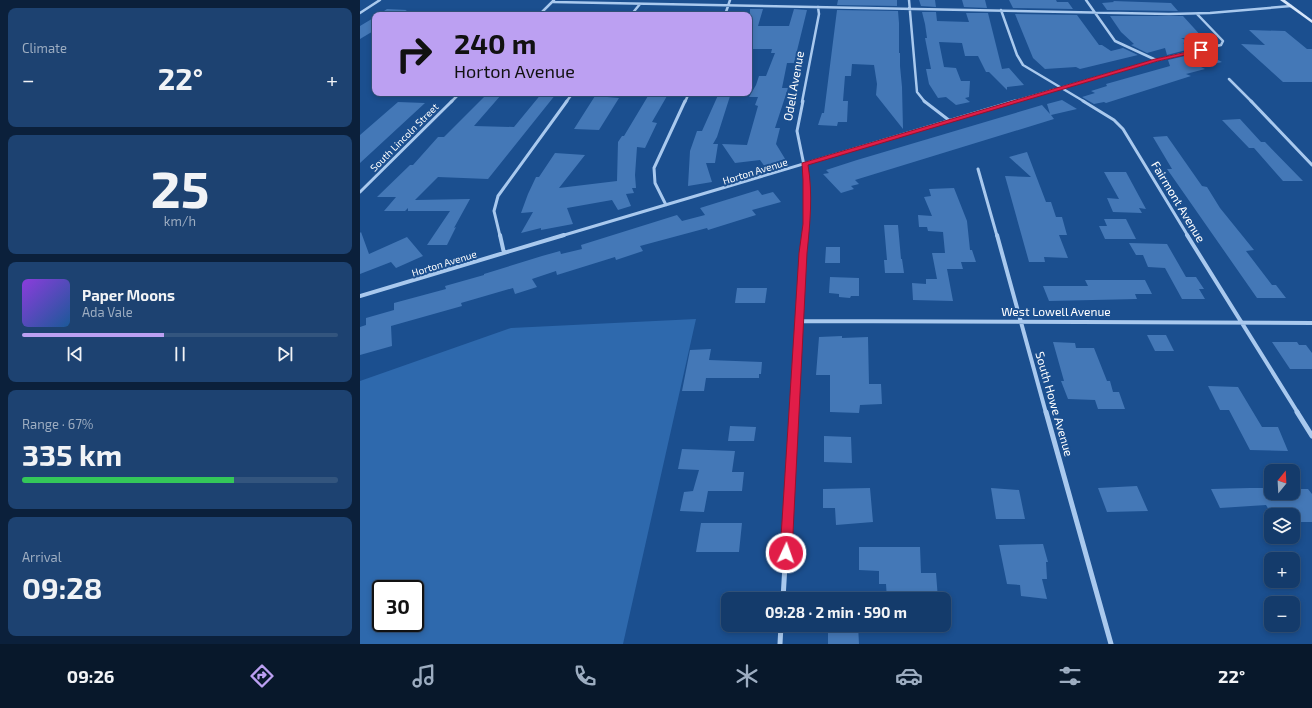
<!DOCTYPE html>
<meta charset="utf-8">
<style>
body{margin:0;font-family:"Exo 2",sans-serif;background:#1d4271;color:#f1f3f6;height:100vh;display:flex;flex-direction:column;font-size:15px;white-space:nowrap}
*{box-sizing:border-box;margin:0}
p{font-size:13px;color:#9dadc1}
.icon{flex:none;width:22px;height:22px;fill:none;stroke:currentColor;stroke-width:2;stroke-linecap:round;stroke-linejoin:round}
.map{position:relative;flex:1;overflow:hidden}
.drawer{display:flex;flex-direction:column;gap:8px;padding:8px;background:#0b203b;width:360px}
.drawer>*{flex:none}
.banner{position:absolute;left:12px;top:12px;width:380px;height:84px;border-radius:8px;box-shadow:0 2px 6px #0003,0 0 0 1px #33557e;background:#bca0f2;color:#111;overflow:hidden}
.needle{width:26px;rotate:18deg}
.buttons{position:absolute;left:904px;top:464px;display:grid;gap:8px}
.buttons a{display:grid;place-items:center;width:36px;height:36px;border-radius:8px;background:#143b6b;box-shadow:0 2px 6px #0003,0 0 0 1px #33557e;font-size:20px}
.speed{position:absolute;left:12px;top:580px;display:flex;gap:8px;font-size:20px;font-weight:700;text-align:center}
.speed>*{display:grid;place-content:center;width:52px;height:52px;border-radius:50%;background:#143b6b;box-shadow:0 2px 6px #0003,0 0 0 1px #33557e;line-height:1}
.speed .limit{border:2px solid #111;border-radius:6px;background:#fff;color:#111}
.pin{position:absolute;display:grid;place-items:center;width:34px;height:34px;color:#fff;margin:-17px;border-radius:8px;box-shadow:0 2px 6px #0006}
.me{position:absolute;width:44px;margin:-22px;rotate:3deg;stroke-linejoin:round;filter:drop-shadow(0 0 3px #0008)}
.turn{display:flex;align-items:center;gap:14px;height:84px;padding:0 16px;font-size:18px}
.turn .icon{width:52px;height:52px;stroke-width:2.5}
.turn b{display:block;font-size:28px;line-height:34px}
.big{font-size:30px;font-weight:700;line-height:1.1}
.drawer .card{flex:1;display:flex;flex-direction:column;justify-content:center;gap:6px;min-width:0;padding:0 14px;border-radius:8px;background:#1d4271}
.drawer .dial{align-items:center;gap:0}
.dial b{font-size:52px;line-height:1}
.song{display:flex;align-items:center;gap:12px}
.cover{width:48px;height:48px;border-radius:6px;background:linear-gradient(135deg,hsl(270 70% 55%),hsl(210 70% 35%))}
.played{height:4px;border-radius:2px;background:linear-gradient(90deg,#bca0f2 45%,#33557e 45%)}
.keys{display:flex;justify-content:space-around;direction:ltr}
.heat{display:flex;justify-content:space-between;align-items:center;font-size:22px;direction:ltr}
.charge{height:6px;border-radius:3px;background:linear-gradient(90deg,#34c759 67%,#33557e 0)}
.trip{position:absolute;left:361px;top:592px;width:230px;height:40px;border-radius:8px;background:#143b6b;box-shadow:0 2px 6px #0003,0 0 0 1px #33557e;font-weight:700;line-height:40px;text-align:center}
.tabs{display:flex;height:64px;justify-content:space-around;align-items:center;background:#08182b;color:#9dadc1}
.tabs .icon{width:28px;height:28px}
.tabs .selected{color:#bca0f2}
.tabs b{font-size:18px;color:#f1f3f6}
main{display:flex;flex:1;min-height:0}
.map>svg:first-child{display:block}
.green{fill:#2e69ad;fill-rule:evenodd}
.building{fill:#4478b7}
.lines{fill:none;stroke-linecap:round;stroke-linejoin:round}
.minor-far3{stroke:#a9c9ee;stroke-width:2.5}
.minor-far2{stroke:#a9c9ee;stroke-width:3}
.minor-far1{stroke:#a9c9ee;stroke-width:4}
.minor{stroke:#a9c9ee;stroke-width:5}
.secondary{fill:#d6e6fa;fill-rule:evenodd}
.route{fill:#e11d48;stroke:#92132f}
.labels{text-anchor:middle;stroke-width:4;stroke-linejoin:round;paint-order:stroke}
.far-street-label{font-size:10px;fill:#fff;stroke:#1b4f8f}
.street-label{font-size:12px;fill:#fff;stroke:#1b4f8f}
</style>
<main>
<section class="drawer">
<div class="card"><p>Climate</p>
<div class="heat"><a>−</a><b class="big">22°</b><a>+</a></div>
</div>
<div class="card dial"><b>25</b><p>km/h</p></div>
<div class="card">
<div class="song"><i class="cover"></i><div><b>Paper Moons</b><p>Ada Vale</p></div></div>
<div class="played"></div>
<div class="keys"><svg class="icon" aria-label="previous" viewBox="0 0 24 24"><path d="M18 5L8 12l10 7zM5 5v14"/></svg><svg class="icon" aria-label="pause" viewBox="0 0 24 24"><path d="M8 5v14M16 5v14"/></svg><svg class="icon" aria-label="next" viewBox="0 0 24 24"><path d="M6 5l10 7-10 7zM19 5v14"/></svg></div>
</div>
<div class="card"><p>Range · 67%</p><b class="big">335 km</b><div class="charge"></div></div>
<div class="card"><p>Arrival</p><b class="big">09:28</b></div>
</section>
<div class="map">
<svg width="952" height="644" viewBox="0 0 952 644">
<rect width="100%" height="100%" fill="#1b4f8f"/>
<path class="green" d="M336,319L263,644H0V381L151,328ZM21,589H55V623H21Z"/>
<path class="building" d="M478,0H537V6L477,5Z
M559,0H575L576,7L561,6Z
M602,0H625L627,8L604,7Z
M649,0H696L697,2H708L713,9L653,8Z
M753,1L811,3L818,11L747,10L742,3L754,2Z
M27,9L47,10L39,15H18Z
M390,9H403L398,26H429L434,9L447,10L434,63H427L422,88H428L415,128H420L416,144L427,162L405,167L400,160L375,163L362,144L387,145L398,106L395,105L398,97H389L396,85L399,76H406L415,53H411L412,49H389Z
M477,10L538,11L539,23V53H540V66L542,87L543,129L516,95L517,84L514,65L492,64L491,76H485L483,101H488L487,122H478L477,126L458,125L462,113H464Z
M562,12H576L577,21L609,22L606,13H628L642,69L649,68L664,85L647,87V90L629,72H626L618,56H605L602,43L579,42L584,67L596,68L601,81H610L609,97L605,98L610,102L596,105L586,97L578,98L569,84L566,69H571L565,38H567L565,24Z
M655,14L717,15L739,45H742L751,51L763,48L778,55L720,69L716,67L685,69L673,58Z
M750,16H823L843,38H821L829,42L823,43L834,48L807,55L805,48L787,53L771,45L774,44L761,32Z
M15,17V30L0,39V26Z
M889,30L925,31L947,49H952V82H923L881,44L905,45Z
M842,52L862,62L841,67L845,69L826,74L831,76L746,103L744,102L734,104L722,97L735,93L731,91L747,86L746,84L810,66L808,60Z
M182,93L196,94L128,179L78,177L55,200L110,199L94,228L96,227L87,245H67L90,211H48V208L45,211H24L36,197H17L50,165H53L78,137H84L126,95H141L114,126L154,127Z
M359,93H371L357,137L353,144H358L355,163H346L352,182L328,186L330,151L337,131H342Z
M235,96L259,98L239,130L214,129Z
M288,96H307L292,122L297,123L285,148L277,147L275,175L276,188H272L274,193L266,194L271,206L258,210L252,200L207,208L213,224L181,230V228L161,233L173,212L161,213L168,194L176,177H179L195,153L225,155L199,188L257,181L258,142L262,136H264Z
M702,100L717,109L691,115L694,119L495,180L499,184L491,186L494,189L481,193L463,174L469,173L466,170L497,160L682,105L690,114L687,104Z
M38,102L65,103L0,163V135Z
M880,119L901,142H905L943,181H923L894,148H889L862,120Z
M807,136L842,186L847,187L860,208L894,250L886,251L912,285H916L926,298H897L807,169H812L793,137Z
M667,152L686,202H691L696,217H702L707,235H699L708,258L684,257L685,262H669L645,176L671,177L649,157Z
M744,172H766L786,209L779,208L782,213L753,212L747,198L759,199Z
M594,188L607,221L610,250H612L616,262H601L603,269H587L593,301L553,300L552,283L566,284V279H577L572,253H585L583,232L568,231L567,227H559L558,215L572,216L564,197L571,196L569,189Z
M398,190L402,195L413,192L421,202L392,210L396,215L348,230L347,228L280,246L283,251L256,260L255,257L197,275L196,271L172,279L177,287L155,294L153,288L101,303L102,306L31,326L32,346L0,355V327L6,325V318L34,310V303L86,289L85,286L124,275V274L182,256L200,251L201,254L222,249L221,245L317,215L322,221L345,215L340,208Z
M744,219H766L776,239H745L739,226H747Z
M524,225H538L541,259H542L544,273H525L524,260H527Z
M1,232L9,254L47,237L63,256L36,268L31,262L0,274V233Z
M769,243L807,244L826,277H836L844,289H839L845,299H822L805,268L788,267L783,255H776Z
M466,247H480V263H465Z
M470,277L499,278V296H491L490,298L479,297V294L469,293Z
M725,280H785L792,294H775L777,299L689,301L683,286H728Z
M377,288H407L405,303H375Z
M787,335H806L814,351H795Z
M482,336V338L508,337L509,384H521L522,404L500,405L499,413L470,412V375H456L459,337Z
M693,342L715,343L716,348H734L747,381H750L753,392H759L765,409H738L735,400L708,399L701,381H704Z
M912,342H937L939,345H946L952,353V369H930Z
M351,349L349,360L402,362L401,374H399V378H346L344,391H322L330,350Z
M848,386L878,387L902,427H918L928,451L890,450L869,410H860Z
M370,426L396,427L394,441H368Z
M464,436L491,437L492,463L464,462Z
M322,449L375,451L372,472H384L382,491H348L344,512L320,511L324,492L333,491L339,470L318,469Z
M777,486L788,511L747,512L738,488Z
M510,488L513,522L476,525L475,508H463V489Z
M631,488L659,490L665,519H636Z
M890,488H911V493H933V489H948L952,494V522H933V515H912L906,505L860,508L851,489Z
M341,523H382L379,552H336Z
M683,544L688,562H686L687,579H682L687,599L661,596L660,585L647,584L639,545Z
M499,547H560L561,573H576L578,599H527L526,584H519V571L499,570Z
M468,625H498L499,644H468Z"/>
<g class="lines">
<path class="minor-far3" d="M549,0L557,92L565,102
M726,0L755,41L796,60
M193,2L809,14L850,13L931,6
M641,10L657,55L663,65L725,102
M0,13L20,0
M179,15L194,0
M271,15L280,4
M365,15L370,0
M869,79L892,102
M91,102L100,93
M206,102L213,93
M325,102L329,93
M442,102L459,14L458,7
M652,102L797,60L861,45L863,41L837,14"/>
<path class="minor-far2" d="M443,101L437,131L447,180L445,236
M564,101L590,121
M723,101L754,120L763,129L828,236
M891,101L952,165
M618,169L637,236
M0,192L92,101
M306,205L295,183L294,168L325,101
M140,236L134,211L138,196L207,101
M201,236L655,101"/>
<path class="minor-far1" d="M140,235L144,253
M637,235L686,413
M827,235L938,413
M0,296L204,235
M440,321L952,323
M434,413L445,235"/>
<path class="minor" d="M686,412L751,644
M937,412L952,436
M423,599L434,412
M420,644L421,625"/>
<path class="secondary" d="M920,0H925L952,20V23Z"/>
</g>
<path class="route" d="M841,49L843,50V51L798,61L448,165C453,194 450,224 447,253L432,553L430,557L426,559L421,557L420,553L439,253L443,224V180L442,163L795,59Z"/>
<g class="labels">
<g class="far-street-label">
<text transform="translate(44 137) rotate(-45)" y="4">South Lincoln Street</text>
<text transform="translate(395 171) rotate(-17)" y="4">Horton Avenue</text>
<text transform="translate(84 263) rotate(-17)" y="4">Horton Avenue</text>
</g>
<g class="street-label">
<text transform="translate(434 86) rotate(-80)" y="4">Odell Avenue</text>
<text transform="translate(818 202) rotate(59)" y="4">Fairmont Avenue</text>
<text x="696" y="316">West Lowell Avenue</text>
<text transform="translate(694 404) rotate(74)" y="4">South Howe Avenue</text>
</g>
</g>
</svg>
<div class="buttons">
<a><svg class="needle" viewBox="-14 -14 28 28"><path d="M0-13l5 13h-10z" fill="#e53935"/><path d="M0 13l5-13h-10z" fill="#9dadc1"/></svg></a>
<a><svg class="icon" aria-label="layers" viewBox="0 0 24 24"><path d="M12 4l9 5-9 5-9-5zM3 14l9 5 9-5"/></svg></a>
<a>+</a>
<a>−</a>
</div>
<div class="speed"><div class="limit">30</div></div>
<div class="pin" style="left:841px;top:50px;background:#d93025"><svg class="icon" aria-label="arrive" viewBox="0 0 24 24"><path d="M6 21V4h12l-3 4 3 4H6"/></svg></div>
<svg class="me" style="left:426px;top:553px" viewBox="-20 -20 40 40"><circle r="17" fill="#e11d48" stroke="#fff" stroke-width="3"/><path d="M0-11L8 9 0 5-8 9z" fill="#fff"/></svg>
<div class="trip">09:28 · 2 min · 590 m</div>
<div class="banner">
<div class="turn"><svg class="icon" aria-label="right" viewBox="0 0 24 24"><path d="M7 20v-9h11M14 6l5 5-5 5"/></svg><div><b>240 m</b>Horton Avenue</div></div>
</div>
</div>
</main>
<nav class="tabs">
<b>09:26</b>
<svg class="icon selected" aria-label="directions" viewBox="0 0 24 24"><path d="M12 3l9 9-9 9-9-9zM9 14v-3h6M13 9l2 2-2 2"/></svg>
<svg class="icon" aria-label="music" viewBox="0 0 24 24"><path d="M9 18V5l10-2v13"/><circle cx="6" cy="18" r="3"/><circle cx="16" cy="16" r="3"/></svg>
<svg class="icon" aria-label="phone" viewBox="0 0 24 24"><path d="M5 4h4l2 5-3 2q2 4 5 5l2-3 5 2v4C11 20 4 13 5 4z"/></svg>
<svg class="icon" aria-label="climate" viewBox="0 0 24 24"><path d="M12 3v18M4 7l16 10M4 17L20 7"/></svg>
<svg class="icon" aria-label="car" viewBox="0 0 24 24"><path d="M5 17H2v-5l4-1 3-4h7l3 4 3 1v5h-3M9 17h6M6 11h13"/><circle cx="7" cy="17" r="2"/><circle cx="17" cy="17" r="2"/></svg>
<svg class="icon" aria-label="filters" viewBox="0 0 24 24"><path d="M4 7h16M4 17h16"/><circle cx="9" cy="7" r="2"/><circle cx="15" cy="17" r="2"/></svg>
<b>22°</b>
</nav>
